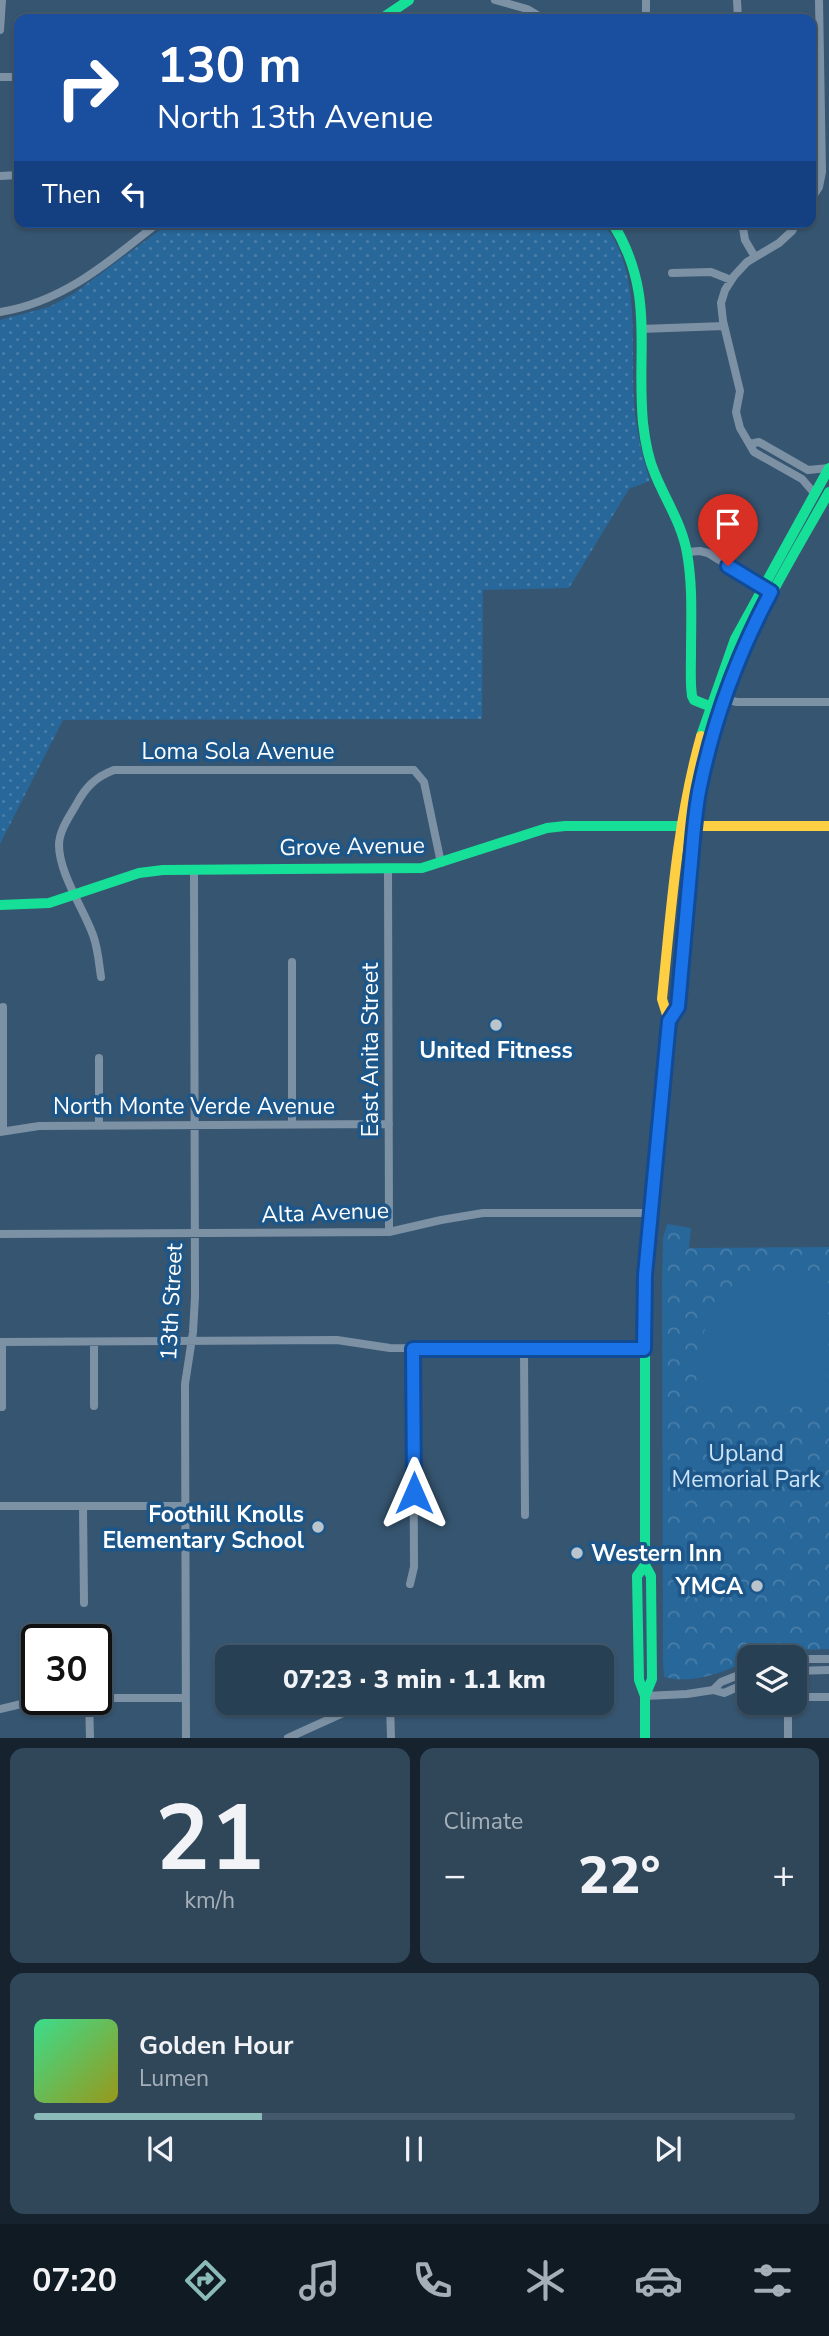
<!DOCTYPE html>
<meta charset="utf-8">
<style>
body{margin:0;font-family:"Nunito Sans",sans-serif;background:#30475a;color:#f1f3f6;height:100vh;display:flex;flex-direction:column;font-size:26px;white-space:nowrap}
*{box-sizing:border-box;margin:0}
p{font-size:23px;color:#a5afb8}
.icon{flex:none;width:38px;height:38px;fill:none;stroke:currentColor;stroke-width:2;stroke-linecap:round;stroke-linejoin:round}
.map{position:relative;height:1738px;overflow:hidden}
.sheet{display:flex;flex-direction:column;gap:10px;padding:10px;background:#16232e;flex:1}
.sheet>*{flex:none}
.hud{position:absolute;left:14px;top:14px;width:802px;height:214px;border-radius:14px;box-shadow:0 2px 5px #0004,0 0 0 2px #44596b;background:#1a4fa0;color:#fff;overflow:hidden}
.tools{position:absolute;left:737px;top:1645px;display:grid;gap:14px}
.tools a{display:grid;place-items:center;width:70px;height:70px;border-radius:14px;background:#284054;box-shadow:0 2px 5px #0004,0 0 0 2px #44596b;font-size:35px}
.speed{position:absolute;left:21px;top:1624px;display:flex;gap:14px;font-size:35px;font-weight:700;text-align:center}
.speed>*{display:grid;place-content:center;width:91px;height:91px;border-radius:50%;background:#284054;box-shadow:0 2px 5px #0004,0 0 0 2px #44596b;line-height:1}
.speed .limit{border:4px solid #111;border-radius:10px;background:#fff;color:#111}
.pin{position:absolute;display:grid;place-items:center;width:60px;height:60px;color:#fff;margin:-72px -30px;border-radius:50% 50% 50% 0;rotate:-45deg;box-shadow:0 0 7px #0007}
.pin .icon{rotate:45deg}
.me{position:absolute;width:77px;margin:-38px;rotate:0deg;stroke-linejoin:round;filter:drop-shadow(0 0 5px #0008)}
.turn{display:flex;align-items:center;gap:24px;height:147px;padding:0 28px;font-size:32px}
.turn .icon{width:91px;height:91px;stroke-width:2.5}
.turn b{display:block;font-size:49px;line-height:60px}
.then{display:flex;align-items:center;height:66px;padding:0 28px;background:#0003;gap:14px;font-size:26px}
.big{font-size:52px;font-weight:800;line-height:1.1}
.sheet .tile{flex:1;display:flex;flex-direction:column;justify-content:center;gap:10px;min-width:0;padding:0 24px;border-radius:14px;background:#30475a}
.sheet .dial{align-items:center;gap:0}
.dial b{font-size:91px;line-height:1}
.song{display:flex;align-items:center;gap:21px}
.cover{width:84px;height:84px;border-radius:10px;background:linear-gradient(135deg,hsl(150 70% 55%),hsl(60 70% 35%))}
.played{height:7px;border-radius:4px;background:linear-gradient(90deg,#8bbbb9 30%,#44596b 30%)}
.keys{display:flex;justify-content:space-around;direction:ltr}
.heat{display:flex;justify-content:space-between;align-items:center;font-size:38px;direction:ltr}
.sheet .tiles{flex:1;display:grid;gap:10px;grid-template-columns:1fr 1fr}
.tile:last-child{grid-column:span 2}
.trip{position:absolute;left:215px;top:1645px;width:399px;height:70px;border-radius:14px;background:#284054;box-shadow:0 2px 5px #0004,0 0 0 2px #44596b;font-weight:800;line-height:70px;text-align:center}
.tab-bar{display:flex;height:112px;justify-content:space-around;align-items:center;background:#101a22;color:#a5afb8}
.tab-bar .icon{width:49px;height:49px}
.tab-bar .on{color:#8bbbb9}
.tab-bar b{font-size:32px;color:#f1f3f6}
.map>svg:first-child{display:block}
.grass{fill:url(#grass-dots)}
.park{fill:url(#park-crowns)}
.garden{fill:#28679a}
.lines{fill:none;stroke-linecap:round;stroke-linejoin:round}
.street{stroke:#7d91a5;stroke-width:8}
.fast{stroke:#16e098;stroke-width:10}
.slow{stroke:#ffcf43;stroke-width:10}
.route-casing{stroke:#114b97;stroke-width:18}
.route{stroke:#1a73e8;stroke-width:12}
.poi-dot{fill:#b9c4cd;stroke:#1d5688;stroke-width:2.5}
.labels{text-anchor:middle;stroke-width:7;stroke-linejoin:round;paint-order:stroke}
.street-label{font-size:23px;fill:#fff;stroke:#1d5688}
.poi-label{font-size:23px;font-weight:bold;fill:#fff;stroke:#1d5688;text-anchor:end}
.park-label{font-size:23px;fill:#cce4f8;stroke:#1d5688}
</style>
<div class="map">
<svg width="829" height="1738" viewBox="0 0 829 1738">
<defs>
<pattern id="grass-dots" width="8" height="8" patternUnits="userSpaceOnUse" patternTransform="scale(1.75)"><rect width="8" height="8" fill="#28679a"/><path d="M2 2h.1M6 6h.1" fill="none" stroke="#487ea9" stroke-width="1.8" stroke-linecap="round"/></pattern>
<pattern id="park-crowns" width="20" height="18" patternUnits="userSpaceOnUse" patternTransform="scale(1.75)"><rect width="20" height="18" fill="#28679a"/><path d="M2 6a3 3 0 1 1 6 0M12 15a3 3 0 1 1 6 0" fill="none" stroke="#487ea9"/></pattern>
</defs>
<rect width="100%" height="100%" fill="#365570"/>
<path class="grass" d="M171,222H601C643,267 630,346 634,403C636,430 642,455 650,481L629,489L569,588L483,590L482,719L63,720L0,844V320L49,307L73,294Z"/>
<path class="park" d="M667,1224L691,1228L689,1248L829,1247V1649L797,1650L766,1657H749V1661C722,1672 693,1685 664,1677L663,1661L662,1283L663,1238Z"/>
<path class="garden" d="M818,1271L828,1280L829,1399L822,1406L770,1407L741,1400L696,1399C696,1379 697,1359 702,1339C709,1309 739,1281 769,1273C784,1269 803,1271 818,1271Z"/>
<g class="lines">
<path class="street" d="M495,0L527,9L544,19
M737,0L738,19
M646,19V0
M0,30L2,0
M0,77H19
M0,176L19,175
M810,201L819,187L822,172L819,0
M742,222L745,240L755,257
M797,222L792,231L779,243L747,262L734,276L725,290L721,303L723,321L740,391L736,412L740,428L754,452L802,479L815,494
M672,273L711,272L731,280
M0,312C64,302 110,261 159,222
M641,329L724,326
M750,444L759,442L808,470L829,468
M687,552L700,551L708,553L765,588
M724,699L737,702H829
M388,868L389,1232
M292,962V1124
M101,977C99,964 98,948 93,935C83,908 59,873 59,845C59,831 69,817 76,805C85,788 95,777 114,770H414L424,782L441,863
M99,1058V1125
M3,1131V1007
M0,1132L39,1126L389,1124
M0,1234L389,1232L441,1220L483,1213H651
M0,1342L337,1340L390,1348L644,1349
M94,1342V1406
M524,1350L525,1515
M2,1407V1342
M0,1506H185
M83,1506L84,1603
M410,1584L414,1567L413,1349
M794,1659H829
M794,1671L829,1670
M713,1690L721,1682L749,1671
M645,1696L687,1694L713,1690L724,1693L749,1682
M794,1697H829
M96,1698H185
M89,1699L90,1738
M390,1703L391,1738
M0,1709L42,1699
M186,1738L185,1384L193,1332L195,1297L194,869
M288,1738L365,1703
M788,1738V1703"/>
<path class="fast" d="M381,19L409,0
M612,222C656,293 636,347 643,423C645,441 648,458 655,474C666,501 682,524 687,553C693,586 691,620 691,654C691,668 690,682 692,696L694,700L709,706
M701,736L735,639L829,468
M0,905L49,903L139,873L163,870L422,868L547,828L565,826H703
M669,1021L678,1007C686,919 689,828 711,742C733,652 784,572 829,492
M645,1565L637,1576L639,1680L645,1696V1738
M645,1696L652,1679L651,1576L645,1565V1275L655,1165"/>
<path class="slow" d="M703,826H829
M655,1165L669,1021L662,999C671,910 677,822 701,736"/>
</g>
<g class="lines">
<defs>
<path id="route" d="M414,1493L413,1349H644L645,1275L669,1021L678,1007C682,962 686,918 690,873C693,843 694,812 701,782C715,716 739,652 771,592L728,566"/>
</defs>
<use href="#route" class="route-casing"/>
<use href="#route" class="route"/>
</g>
<g class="poi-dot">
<circle cx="496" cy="1025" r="7"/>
<circle cx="318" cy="1527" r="7"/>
<circle cx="577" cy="1553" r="7"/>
<circle cx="757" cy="1586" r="7"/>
</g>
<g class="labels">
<g class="street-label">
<text x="238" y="759">Loma Sola Avenue</text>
<text transform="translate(352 846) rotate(-1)" y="8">Grove Avenue</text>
<text transform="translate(370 1050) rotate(-90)" y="8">East Anita Street</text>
<text x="194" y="1114">North Monte Verde Avenue</text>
<text transform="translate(325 1212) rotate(-2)" y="8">Alta Avenue</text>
<text transform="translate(171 1302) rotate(-87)" y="8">13th Street</text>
</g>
<g class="poi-label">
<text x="496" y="1058" text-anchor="middle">United Fitness</text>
<text x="304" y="1522">Foothill Knolls<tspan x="304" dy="26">Elementary School</tspan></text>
<text x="591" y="1561" text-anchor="start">Western Inn</text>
<text x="743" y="1594">YMCA</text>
</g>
<g class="park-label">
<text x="746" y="1461">Upland<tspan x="746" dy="26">Memorial Park</tspan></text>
</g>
</g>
</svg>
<div class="tools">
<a><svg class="icon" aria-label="layers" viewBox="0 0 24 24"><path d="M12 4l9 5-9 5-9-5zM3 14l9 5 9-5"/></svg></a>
</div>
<div class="speed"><div class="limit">30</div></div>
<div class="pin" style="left:728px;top:566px;background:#d93025"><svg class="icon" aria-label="arrive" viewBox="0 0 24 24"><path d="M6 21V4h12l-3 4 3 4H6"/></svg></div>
<svg class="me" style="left:414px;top:1493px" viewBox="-20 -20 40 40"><path d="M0-17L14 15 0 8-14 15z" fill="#1a73e8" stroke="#fff" stroke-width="4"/></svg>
<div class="trip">07:23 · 3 min · 1.1 km</div>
<div class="hud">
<div class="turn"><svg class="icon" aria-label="right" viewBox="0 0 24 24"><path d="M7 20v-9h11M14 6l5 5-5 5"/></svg><div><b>130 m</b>North 13th Avenue</div></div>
<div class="then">Then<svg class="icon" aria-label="left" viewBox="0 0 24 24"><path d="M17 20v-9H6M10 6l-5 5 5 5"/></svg></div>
</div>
</div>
<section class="sheet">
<div class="tiles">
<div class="tile dial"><b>21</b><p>km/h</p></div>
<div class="tile"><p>Climate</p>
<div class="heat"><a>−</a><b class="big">22°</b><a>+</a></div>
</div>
<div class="tile">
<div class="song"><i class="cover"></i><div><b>Golden Hour</b><p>Lumen</p></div></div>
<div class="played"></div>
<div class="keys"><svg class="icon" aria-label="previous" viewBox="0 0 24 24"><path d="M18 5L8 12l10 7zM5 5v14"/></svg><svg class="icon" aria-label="pause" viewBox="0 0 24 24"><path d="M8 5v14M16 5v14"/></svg><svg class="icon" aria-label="next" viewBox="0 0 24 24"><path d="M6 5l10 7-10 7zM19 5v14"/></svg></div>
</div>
</div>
</section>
<nav class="tab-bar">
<b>07:20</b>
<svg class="icon on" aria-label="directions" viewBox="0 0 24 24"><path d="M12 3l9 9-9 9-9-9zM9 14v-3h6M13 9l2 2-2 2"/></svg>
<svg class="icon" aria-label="music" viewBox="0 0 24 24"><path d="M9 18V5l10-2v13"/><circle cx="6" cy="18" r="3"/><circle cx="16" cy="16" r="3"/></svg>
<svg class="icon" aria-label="phone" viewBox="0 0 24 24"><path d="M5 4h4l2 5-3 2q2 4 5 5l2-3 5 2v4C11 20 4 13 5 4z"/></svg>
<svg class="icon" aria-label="climate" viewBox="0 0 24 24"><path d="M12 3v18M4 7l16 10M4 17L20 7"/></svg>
<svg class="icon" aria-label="car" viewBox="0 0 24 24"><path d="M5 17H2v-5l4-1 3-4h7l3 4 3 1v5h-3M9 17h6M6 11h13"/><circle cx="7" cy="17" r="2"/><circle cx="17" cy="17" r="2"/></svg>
<svg class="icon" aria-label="filters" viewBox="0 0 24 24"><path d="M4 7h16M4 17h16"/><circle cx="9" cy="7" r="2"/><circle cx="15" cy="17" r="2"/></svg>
</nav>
